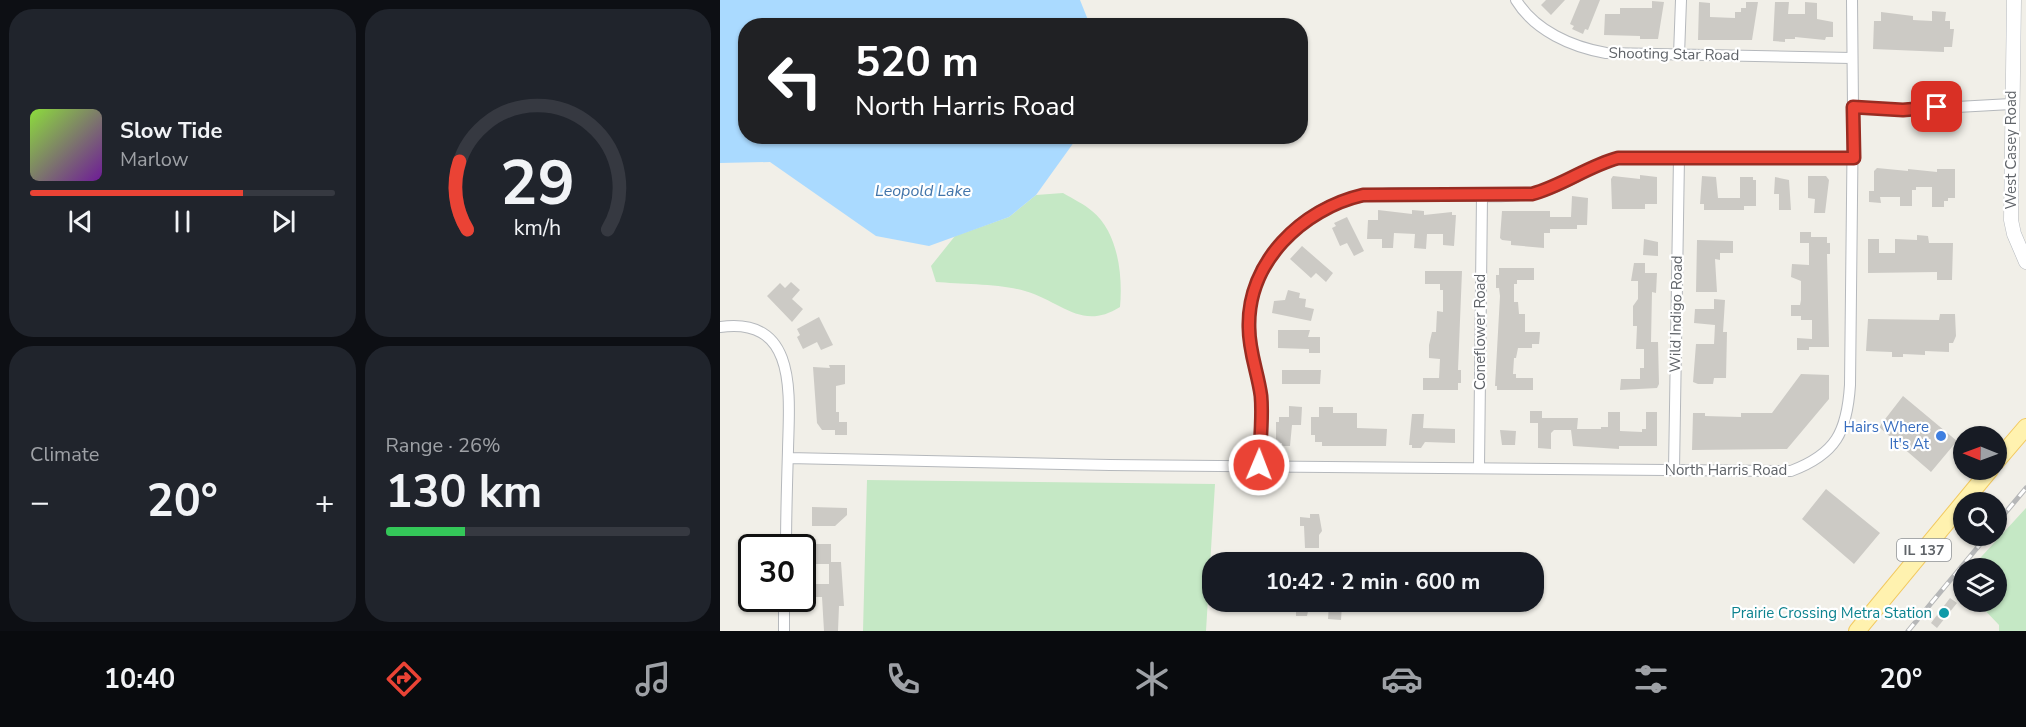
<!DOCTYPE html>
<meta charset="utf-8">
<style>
body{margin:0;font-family:"Nunito Sans",sans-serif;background:#20242c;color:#f1f3f6;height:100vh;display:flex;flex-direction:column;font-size:22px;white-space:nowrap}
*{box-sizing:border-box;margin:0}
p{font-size:20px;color:#9ea1a6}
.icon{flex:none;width:33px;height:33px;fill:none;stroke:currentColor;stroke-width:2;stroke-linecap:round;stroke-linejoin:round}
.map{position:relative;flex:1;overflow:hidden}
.panel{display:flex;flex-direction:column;gap:9px;padding:9px;background:#0d0f14;width:720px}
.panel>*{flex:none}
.guide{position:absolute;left:18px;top:18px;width:570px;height:126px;border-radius:24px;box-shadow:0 2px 4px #0004;background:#202124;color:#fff;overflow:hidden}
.needle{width:39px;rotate:271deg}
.controls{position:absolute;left:1233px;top:426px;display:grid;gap:12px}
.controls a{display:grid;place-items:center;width:54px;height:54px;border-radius:50%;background:#171b24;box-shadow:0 2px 4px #0004;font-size:30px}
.speed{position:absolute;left:18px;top:534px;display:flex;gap:12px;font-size:30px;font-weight:700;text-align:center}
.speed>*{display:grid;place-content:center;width:78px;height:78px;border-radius:50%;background:#171b24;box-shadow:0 2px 4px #0004;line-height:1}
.speed .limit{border:3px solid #111;border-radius:9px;background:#fff;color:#111}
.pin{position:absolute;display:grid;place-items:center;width:51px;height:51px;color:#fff;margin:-26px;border-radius:12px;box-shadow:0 3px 9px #0006}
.me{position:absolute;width:66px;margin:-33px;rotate:1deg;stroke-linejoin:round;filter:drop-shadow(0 0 4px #0008)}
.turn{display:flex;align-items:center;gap:21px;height:126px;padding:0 18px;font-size:27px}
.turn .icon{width:78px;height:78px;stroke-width:2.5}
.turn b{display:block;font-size:42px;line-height:51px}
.big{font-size:45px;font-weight:700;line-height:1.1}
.panel .tile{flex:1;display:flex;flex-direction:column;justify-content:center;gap:9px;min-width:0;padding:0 21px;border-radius:24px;background:#20242c}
.panel .dial{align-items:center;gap:0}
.dial svg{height:156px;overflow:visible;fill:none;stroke:#363941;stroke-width:7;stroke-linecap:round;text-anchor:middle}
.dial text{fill:#f1f3f6;stroke:none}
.song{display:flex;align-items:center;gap:18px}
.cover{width:72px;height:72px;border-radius:9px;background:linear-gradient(135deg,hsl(90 70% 55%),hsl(280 70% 35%))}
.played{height:6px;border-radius:3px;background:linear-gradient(90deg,#ea4335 70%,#363941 70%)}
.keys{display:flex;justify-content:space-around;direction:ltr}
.heat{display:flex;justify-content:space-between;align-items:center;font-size:33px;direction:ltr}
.charge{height:9px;border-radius:4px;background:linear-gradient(90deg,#34c759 26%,#363941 0)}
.panel .tiles{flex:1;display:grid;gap:9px;grid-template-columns:repeat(2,1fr)}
.trip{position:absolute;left:482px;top:552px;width:342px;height:60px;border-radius:24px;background:#171b24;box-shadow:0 2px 4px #0004;font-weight:700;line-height:60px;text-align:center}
.menu{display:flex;height:96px;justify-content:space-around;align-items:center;background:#090b0e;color:#9ea1a6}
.menu .icon{width:42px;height:42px}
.menu .active{color:#ea4335}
.menu b{font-size:27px;color:#f1f3f6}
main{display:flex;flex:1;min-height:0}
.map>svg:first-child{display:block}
.green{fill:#c5e8c5}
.water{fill:#aadaff}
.building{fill:#cccac5}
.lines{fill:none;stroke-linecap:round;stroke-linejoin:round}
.minor-casing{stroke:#b5b8bc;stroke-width:12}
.secondary-casing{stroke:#b6babf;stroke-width:15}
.primary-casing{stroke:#f2c960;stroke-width:18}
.minor{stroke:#fff;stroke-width:10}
.secondary{stroke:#fff;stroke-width:14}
.primary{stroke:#fff2af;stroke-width:16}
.rail-casing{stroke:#b6b7b8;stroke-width:5}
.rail{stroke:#fff;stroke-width:3;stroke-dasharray:9;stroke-linecap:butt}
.route-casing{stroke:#982c22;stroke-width:15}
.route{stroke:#ea4335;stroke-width:10}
.shop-dot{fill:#3f7fe0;stroke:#fff;stroke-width:2}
.culture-dot{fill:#0f9aa8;stroke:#fff;stroke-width:2}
.labels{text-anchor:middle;stroke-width:4.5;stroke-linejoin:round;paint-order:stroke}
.shield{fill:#fff;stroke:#8f9295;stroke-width:1.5}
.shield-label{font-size:14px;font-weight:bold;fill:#5f6368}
.street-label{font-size:15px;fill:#5f6368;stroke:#fff}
.shop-label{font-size:15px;fill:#366cbe;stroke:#fff;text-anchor:end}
.culture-label{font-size:15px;fill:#0d838f;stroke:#fff;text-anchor:end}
.water-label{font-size:16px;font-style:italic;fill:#4174aa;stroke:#fff}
</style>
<main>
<section class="panel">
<div class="tiles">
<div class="tile">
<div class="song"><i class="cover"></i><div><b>Slow Tide</b><p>Marlow</p></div></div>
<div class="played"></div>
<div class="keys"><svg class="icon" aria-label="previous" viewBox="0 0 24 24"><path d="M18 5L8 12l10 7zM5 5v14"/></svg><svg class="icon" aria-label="pause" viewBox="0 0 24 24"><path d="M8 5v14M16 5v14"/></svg><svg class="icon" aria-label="next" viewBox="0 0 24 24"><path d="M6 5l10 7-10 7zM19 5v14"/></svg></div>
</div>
<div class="tile dial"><svg viewBox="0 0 100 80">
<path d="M14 69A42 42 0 1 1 86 69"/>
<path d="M14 69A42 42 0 0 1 10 34" stroke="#ea4335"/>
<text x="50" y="56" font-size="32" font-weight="700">29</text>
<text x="50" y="72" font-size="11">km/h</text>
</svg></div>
<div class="tile"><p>Climate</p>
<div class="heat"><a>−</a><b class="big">20°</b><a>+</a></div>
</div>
<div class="tile"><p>Range · 26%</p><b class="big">130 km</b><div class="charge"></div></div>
</div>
</section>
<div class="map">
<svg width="1306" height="631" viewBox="0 0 1306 631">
<rect width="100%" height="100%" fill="#f1efe8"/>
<path class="green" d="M343,193C353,199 364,204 372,211C398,232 403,275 400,307C362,331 342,302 305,291C282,284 241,284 216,282L211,266L235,236L289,217L316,195Z
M147,480L495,484L486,631H143Z
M1306,508V631H1279V625L1257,602H1276V568H1251Z"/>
<path class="water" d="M0,0H360L370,25L26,26V136L357,138L316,195L289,217L209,246L156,236L50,162L0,163Z"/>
<path class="building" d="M826,0H845L831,15L821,5Z
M860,0H880L868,30L865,29L863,34L852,29L854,26L850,24Z
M932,1L944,2L938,39H920V36L884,35L885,14H900V8H932Z
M979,2L990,3V17L1015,18V12H1021V8H1026V2H1038L1032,40H978Z
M1055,2H1069L1068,14H1085V2L1097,3V19L1113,22V37H1106L1105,40L1075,37V39H1065V42L1053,41Z
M1212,11L1226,12L1225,21H1230V29H1234L1232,47H1224V52L1153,49L1154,21H1161V12L1193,16V20L1212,21Z
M1157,168L1188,171V169L1217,172V169H1235V198H1228V201H1224V207H1212V187H1196V190H1192V206H1180V197H1160L1161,203L1149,202V191H1154V171Z
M920,175L937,177V204H925V209H892L891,179L893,176L920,179Z
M982,176L996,177L998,198H1020V177H1033V180H1036V206H1024V210H984V204H980Z
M1088,176H1106L1109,180L1105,213H1094L1095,199L1088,198Z
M1055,177L1069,180L1071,210H1059V194H1054Z
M852,196L868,198L867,225H857V229H830V233H824V248L791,245V241L782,240L780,238L782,211H830V217H851Z
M658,210L692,214V210L704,211V215L732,212V215H736L734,246L723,245V234H707L706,249L694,248L695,234L674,233L673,248H662V239H647L648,220H658Z
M627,217L644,251L634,256L627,243L620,246L612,228L616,226L614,223Z
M1080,232H1091V237H1107V243H1110V254H1107L1109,347H1089V350H1077V338L1092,339V320H1081V316H1071V305H1080L1081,300V281L1071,277L1072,264L1089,265V243H1080Z
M1197,235L1208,236L1209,243H1233L1232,280H1217V272L1148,273V239H1159V253H1175V239L1197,240Z
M924,239L938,242V256L923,255Z
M977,240L1013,241V253H1000V260L995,259L997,292H976Z
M582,246L613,273L606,282L596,273L591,278L570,259Z
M914,263H925V273H937L936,293L932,292L931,342H938L939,384L937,388L900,390L901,379H920V368H924V349H916L917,326H913V306L918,299V281H911Z
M779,268H814V280H797V284H794V302H798L799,314H805V332H820L819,344H812V348H798L796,358H794L793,374H796V378H813V390H777V386H775L780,296L779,288H776V275H779Z
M705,271H742L738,370H741V383H738V390H703V378H719L720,359L709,358V345L712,332H716L717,311L723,312V290H720V284H705Z
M71,282L80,290L72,299L83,309L72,322L47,296L60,283L65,288Z
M568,290L580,293L579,298L586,299L585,307L594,309L591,321L552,313L554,301L565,300Z
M994,299L1005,300L1003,332H1007L1006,378H994L993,384H978L973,382L976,344H994L995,325L974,323L975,309H994Z
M1220,314H1235L1236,336L1233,343H1229V352L1205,351V355L1183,354V357H1172V352L1146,351L1148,319L1219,320Z
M99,317L113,345L101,350L97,342L83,349L77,337L80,335L77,329Z
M558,330H590L588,337H600V353H589V349L558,348Z
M109,365H125V384L116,386V412H119V422H127V435H115V430H102L97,423L93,367L110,368Z
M562,370H601L600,384H562Z
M1081,374L1109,375V399L1067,449L972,450L973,413H985V416L1021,417V413H1052Z
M1183,396L1237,441L1211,472L1159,427Z
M569,406L582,407L581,425H572L570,446H562V443H556V422H559V417H569Z
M599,407H613V413H637V428L667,429L666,446H602V442H595V435H591V417H599Z
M810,411H822V418H858L857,429H881V427H888V412H900V431L922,432V429H926V412H937V446H899V449L853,446L851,430H834L831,433V449L818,448V423H810Z
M692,414H704L703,428L735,429V443L705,442L701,448H692V445H689Z
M780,430L796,431L795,445H782Z
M1106,489L1160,533L1134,564L1082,519Z
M92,507L127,508V515L115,526H92Z
M590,514H599L602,531L599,535V548H585L584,526H580V517L590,518Z
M88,544H111V562H121L124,606H119L118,631H104L102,597H91L92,584H109V564H88Z
M1230,598L1237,603L1217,628L1211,623Z
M567,602H590L587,616H576V611L567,610Z
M609,604L622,605L621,620L608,619Z"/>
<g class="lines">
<defs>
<path id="minor" d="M796,0C815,31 852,47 886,53L1131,58
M1132,0L1133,107
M959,55L961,0
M0,327C79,316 69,397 68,450C67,483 66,515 66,548
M68,458L390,465L1071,471C1116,454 1127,432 1130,385L1133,107L1183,110L1291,104
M539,465C540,443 543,419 541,397C538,364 525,345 530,308C534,285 545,264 559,246C622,163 724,206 810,194C842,190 868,166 898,158H1134
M759,468L762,196
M954,470L959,157
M64,631V598"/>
<path id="secondary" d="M1294,0L1291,220L1294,234L1306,262"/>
<path id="primary" d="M1276,462L1306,427
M1137,631L1270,470"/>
</defs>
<use href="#minor" class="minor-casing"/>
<use href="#secondary" class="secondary-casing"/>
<use href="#primary" class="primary-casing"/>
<use href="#minor" class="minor"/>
<use href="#secondary" class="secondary"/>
<use href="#primary" class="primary"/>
<defs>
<path id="rail" d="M1276,524L1306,488
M1188,631L1267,536"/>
</defs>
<use href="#rail" class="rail-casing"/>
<use href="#rail" class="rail"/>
</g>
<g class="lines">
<defs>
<path id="route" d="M539,465C540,443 543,418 541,396C538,373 529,352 529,328C527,262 582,209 643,195L812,194C842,186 868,166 898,158H1134L1133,107L1183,110L1217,107"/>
</defs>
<use href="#route" class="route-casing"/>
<use href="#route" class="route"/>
</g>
<circle class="shop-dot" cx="1221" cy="436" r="6"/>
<circle class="culture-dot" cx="1224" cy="613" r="6"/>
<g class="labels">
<rect class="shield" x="1177" y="539" width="54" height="22" rx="4.5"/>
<g class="shield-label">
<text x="1204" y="555">IL 137</text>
</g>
<g class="street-label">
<text transform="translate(954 54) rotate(1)" y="5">Shooting Star Road</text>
<text transform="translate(1291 150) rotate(-90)" y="5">West Casey Road</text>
<text transform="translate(956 314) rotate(-89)" y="5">Wild Indigo Road</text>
<text transform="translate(760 332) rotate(-90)" y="5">Coneflower Road</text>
<text x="1006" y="475">North Harris Road</text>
</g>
<g class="shop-label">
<text x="1209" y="432">Hairs Where<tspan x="1209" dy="17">It's At</tspan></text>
</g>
<g class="culture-label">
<text x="1212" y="618">Prairie Crossing Metra Station</text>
</g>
<g class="water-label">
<text x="203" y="196">Leopold Lake</text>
</g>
</g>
</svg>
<div class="controls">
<a><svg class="needle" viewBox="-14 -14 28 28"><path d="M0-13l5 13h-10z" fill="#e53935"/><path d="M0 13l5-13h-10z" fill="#9ea1a6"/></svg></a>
<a><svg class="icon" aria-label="search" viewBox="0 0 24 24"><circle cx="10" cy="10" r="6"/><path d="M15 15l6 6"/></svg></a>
<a><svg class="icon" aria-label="layers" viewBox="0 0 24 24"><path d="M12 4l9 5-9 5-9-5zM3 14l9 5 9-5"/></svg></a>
</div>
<div class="speed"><div class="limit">30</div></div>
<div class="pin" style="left:1217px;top:107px;background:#d93025"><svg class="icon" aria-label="arrive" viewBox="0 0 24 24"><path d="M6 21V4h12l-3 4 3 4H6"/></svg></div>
<svg class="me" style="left:539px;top:465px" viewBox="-20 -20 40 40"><circle r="17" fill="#ea4335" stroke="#fff" stroke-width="3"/><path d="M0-11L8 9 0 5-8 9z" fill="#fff"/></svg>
<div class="trip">10:42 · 2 min · 600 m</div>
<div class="guide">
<div class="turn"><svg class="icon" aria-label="left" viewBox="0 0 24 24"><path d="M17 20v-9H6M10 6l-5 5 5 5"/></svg><div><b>520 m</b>North Harris Road</div></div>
</div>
</div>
</main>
<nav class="menu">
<b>10:40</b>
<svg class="icon active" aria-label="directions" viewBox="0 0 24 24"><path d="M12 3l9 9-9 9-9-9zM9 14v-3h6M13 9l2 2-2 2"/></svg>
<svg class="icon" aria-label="music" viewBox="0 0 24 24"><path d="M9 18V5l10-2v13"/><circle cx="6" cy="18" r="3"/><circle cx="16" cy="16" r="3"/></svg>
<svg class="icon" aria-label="phone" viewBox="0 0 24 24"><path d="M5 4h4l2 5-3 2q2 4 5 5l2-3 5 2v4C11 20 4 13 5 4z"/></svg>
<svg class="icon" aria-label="climate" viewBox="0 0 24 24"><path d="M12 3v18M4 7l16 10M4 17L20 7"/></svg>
<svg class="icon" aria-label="car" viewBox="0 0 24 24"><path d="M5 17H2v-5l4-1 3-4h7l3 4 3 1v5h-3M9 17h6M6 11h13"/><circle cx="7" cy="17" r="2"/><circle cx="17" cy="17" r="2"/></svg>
<svg class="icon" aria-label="filters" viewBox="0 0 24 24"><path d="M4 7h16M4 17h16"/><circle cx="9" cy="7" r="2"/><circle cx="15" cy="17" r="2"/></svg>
<b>20°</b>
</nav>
